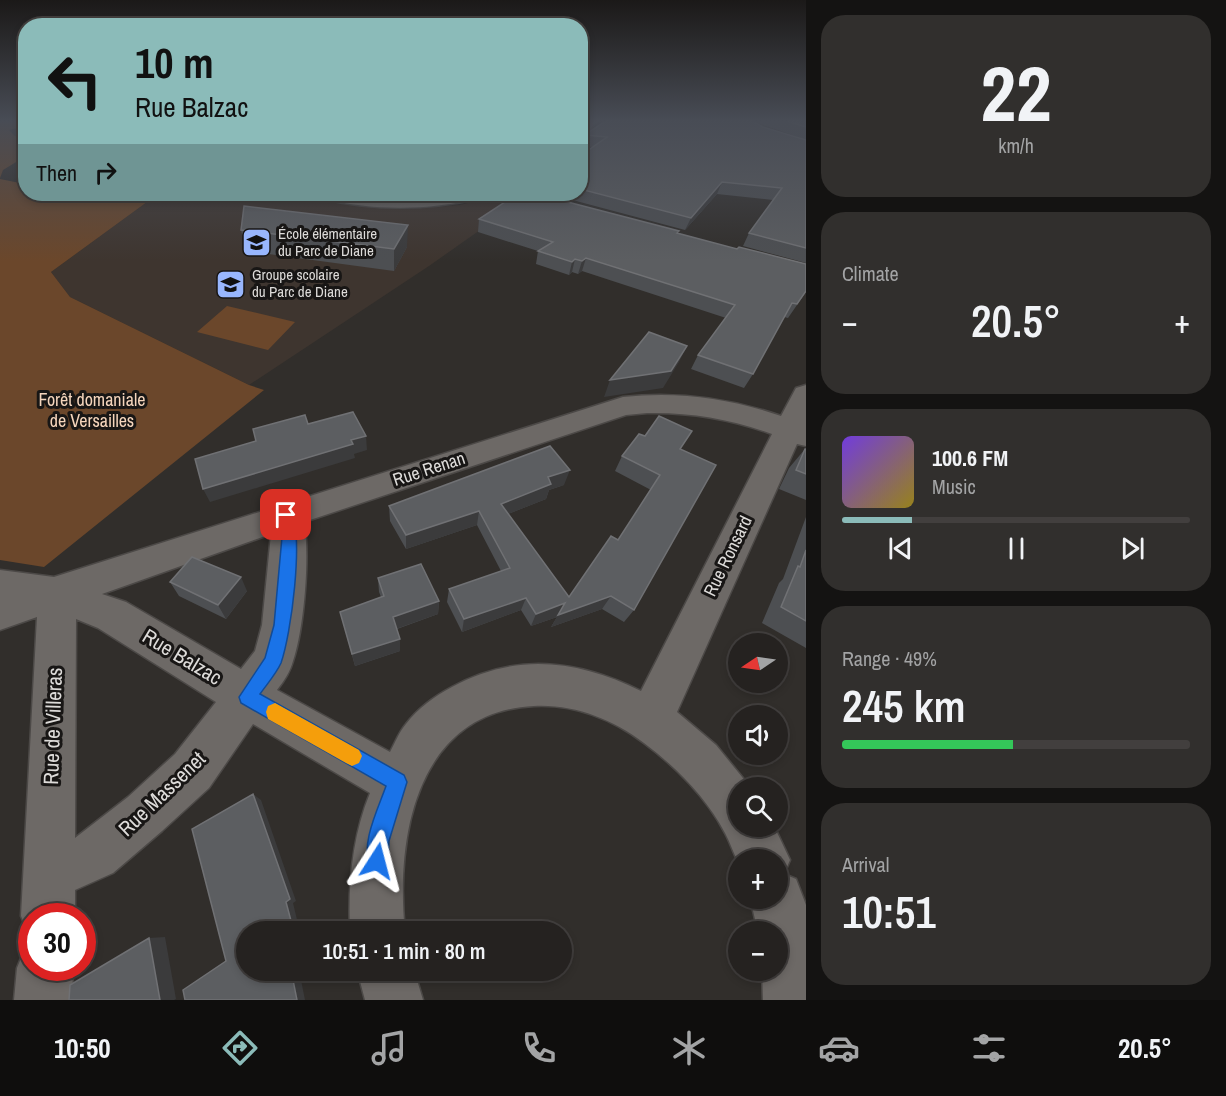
<!DOCTYPE html>
<meta charset="utf-8">
<style>
body{margin:0;font-family:"Archivo Narrow",sans-serif;background:#312f2d;color:#f1f3f6;height:100vh;display:flex;flex-direction:column;font-size:22px;white-space:nowrap}
*{box-sizing:border-box;margin:0}
p{font-size:20px;color:#a3a4a5}
.icon{flex:none;width:33px;height:33px;fill:none;stroke:currentColor;stroke-width:2;stroke-linecap:round;stroke-linejoin:round}
.map{position:relative;flex:1;overflow:hidden}
.sheet{display:flex;flex-direction:column;gap:15px;padding:15px;background:#141312;width:420px}
.sheet>*{flex:none}
.top-card{position:absolute;left:18px;top:18px;width:570px;height:183px;border-radius:24px;box-shadow:0 3px 9px #0003,0 0 0 2px #423f3e;background:#8bbbb9;color:#111;overflow:hidden}
.needle{width:39px;rotate:257deg}
.tools{position:absolute;left:728px;top:633px;display:grid;gap:12px}
.tools a{display:grid;place-items:center;width:60px;height:60px;border-radius:50%;background:#252220;box-shadow:0 3px 9px #0003,0 0 0 2px #423f3e;font-size:30px}
.speed{position:absolute;left:18px;top:903px;display:flex;gap:12px;font-size:30px;font-weight:700;text-align:center}
.speed>*{display:grid;place-content:center;width:78px;height:78px;border-radius:50%;background:#252220;box-shadow:0 3px 9px #0003,0 0 0 2px #423f3e;line-height:1}
.speed .limit{border:9px solid #d22;background:#fff;color:#111}
.pin{position:absolute;display:grid;place-items:center;width:51px;height:51px;color:#fff;margin:-26px;border-radius:12px;box-shadow:0 3px 9px #0006}
.me{position:absolute;width:66px;margin:-33px;rotate:9deg;stroke-linejoin:round;filter:drop-shadow(0 0 4px #0008)}
.turn{display:flex;align-items:center;gap:21px;height:126px;padding:0 18px;font-size:27px}
.turn .icon{width:78px;height:78px;stroke-width:2.5}
.turn b{display:block;font-size:42px;line-height:51px}
.then{display:flex;align-items:center;height:57px;padding:0 18px;background:#0003;gap:12px;font-size:22px}
.big{font-size:45px;font-weight:600;line-height:1.1}
.sheet .card{flex:1;display:flex;flex-direction:column;justify-content:center;gap:9px;min-width:0;padding:0 21px;border-radius:24px;background:#312f2d}
.sheet .dial{align-items:center;gap:0}
.dial b{font-size:78px;line-height:1}
.song{display:flex;align-items:center;gap:18px}
.cover{width:72px;height:72px;border-radius:9px;background:linear-gradient(135deg,hsl(260 70% 55%),hsl(50 70% 35%))}
.played{height:6px;border-radius:3px;background:linear-gradient(90deg,#8bbbb9 20%,#423f3e 20%)}
.keys{display:flex;justify-content:space-around;direction:ltr}
.heat{display:flex;justify-content:space-between;align-items:center;font-size:33px;direction:ltr}
.charge{height:9px;border-radius:4px;background:linear-gradient(90deg,#34c759 49%,#423f3e 0)}
.trip{position:absolute;left:236px;top:921px;width:336px;height:60px;border-radius:30px;background:#252220;box-shadow:0 3px 9px #0003,0 0 0 2px #423f3e;font-weight:600;line-height:60px;text-align:center}
.tabs{display:flex;height:96px;justify-content:space-around;align-items:center;background:#0f0e0d;color:#a3a4a5}
.tabs .icon{width:42px;height:42px}
.tabs .selected{color:#8bbbb9}
.tabs b{font-size:27px;color:#f1f3f6}
main{display:flex;flex:1;min-height:0}
.map>svg:first-child{display:block}
.built{fill:#3e352f}
.green{fill:#6b472b}
.lines{fill:none;stroke-linecap:round;stroke-linejoin:round}
.minor-casing{stroke:#4c4947;stroke-width:3}
.minor{fill:#6d6966;fill-rule:evenodd}
.wall{fill:#4d4f52}
.shaded-wall{fill:#3b3b3c}
.building{fill:#5c5e61;stroke:#707174;stroke-width:1.5}
.route{fill:#1a73e8;stroke:#114b97;stroke-width:1.5}
.slow{fill:#f59e0b}
.labels{text-anchor:middle;stroke-width:6;stroke-linejoin:round;paint-order:stroke}
.far-poi-label{font-size:15px;fill:#dddbd9;stroke:#181615;text-anchor:start}
.park-label{font-size:18px;fill:#f5d5bc;stroke:#181615}
.street-label{font-size:18px;fill:#dddbd9;stroke:#181615}
.near-street-label{font-size:21px;fill:#dddbd9;stroke:#181615}
</style>
<main>
<div class="map">
<svg width="806" height="1000" viewBox="0 0 806 1000">
<rect width="100%" height="100%" fill="#312e2b"/>
<path class="built" d="M158,194H318L346,203L406,209L460,205L502,194H517L527,197L429,266L249,385L70,297L51,272Z"/>
<path class="green" d="M0,121H25V126L9,130L15,136L25,139L26,156L3,170L0,178Z
M0,179L25,184L26,194H158L51,272L70,297L249,385L264,390L44,567L0,560Z
M227,306L295,322L268,350L197,332Z"/>
<g class="lines">
<defs>
<path id="minor" d="M582,121H597L585,135L580,136Z
M316,194C344,191 372,199 400,199C428,199 456,191 484,194L481,198C426,211 374,211 319,198Z
M806,385V446L797,444L677,712L716,745L751,788H738V826H774L790,860L784,874L796,879L806,905V1000H763L762,970H777V932H758L750,898H777V860H738V862C733,852 730,842 725,833C707,798 675,766 644,743C612,719 574,704 534,706C417,712 395,836 405,932H350C348,884 352,837 370,793L253,724L209,788L162,831L113,873L75,890V916H32V936L29,935L21,916L37,617L0,630V570L54,577L623,397C678,391 729,398 781,416L796,388ZM647,413C690,412 731,419 772,434L641,691C578,660 516,652 452,687C435,696 418,708 406,724C399,732 395,743 390,752L277,690C284,681 290,672 293,661C304,629 310,556 304,522L626,415ZM271,534L262,625L255,651L241,669L126,602L102,594ZM76,619L98,628L216,702L175,754L128,797L75,838Z
M32,945V968H73L72,1000H14L17,968L25,948Z
M357,970H414L423,1000H365Z"/>
</defs>
<use href="#minor" class="minor-casing"/>
<use href="#minor" class="minor"/>
</g>
<path class="wall" d="M752,121H806V263L743,246L749,233L773,200L717,194L685,230L550,194H580V156L593,147L581,146L584,135L763,127L801,138Z
M479,219L678,233L806,292L788,318L784,317L753,374L744,388L691,369L698,355L726,318L582,271L578,274L572,272L569,275L536,264L538,251L478,232Z
M241,230L407,247L394,271L246,251Z
M681,449L634,610L624,622L602,609L551,627L557,617L531,626L521,610L462,632L447,602L449,589L501,571L477,525L406,549L390,521L389,506L564,485L549,490L546,499L508,514L569,597L618,540L651,490L615,471L622,456Z
M805,449H806V500L779,489L789,468Z
M806,517V648L762,623L779,583L783,579Z
M378,578L439,601L438,614L397,629L400,639V651L355,666L340,612L381,597L379,592Z
M170,582L247,591L226,619L179,596Z"/>
<path class="shaded-wall" d="M722,182L717,194L685,230L691,218Z
M408,225L407,247L394,271V249Z
M586,258L582,271L578,274L582,261Z
M575,259L572,272L569,275L572,262Z
M687,346L679,362L663,388L604,397L610,380Z
M366,436L367,450L354,454L355,458L210,502L203,489Z
M570,470L564,485L549,490L546,499L498,518L501,504L548,477Z
M479,511L477,525L406,549V535Z
M241,577L247,591L226,619L218,605Z
M611,596L602,609L551,627L557,617L531,626L536,614L565,603Z
M526,598L521,610L462,632L464,619Z
M439,601L438,614L393,630V617Z
M400,639V651L355,666L352,654Z
M253,794L261,800L296,901L293,903L300,932H294L286,902Z
M165,937L176,999L174,1000H160L149,938Z
M291,970H299L305,1000H297Z"/>
<path class="building" d="M606,121H752L763,127L806,140V248L749,233L782,188L722,182L691,218L580,189V156L607,137L584,135Z
M787,121H806V127Z
M517,194H537L679,231L677,233L737,249L739,247L806,264V291L797,304L792,303L753,374L698,355L735,305L586,258L582,261L575,259L572,262L538,251L553,242L479,219Z
M244,206L408,225L394,249L241,230Z
M649,332L687,346L671,371L610,380Z
M353,412L366,436L351,440L353,444L203,489L195,459L256,441L253,429L305,415L308,424Z
M659,416L692,431L680,449L716,465L634,610L611,596L558,615L565,603L536,614L526,598L464,619L449,589L510,568L479,511L406,535L389,506L550,446L570,470L548,477L551,484L501,504L569,597L611,536L618,540L660,475L622,456L639,434L645,436Z
M805,449H806V474L796,470Z
M806,550V621L781,607L798,566L800,567Z
M192,557L241,577L218,605L170,582Z
M421,564L439,601L393,617L400,639L352,654L340,612L384,596L378,578Z
M253,794L290,899L286,902L294,932H246V970H291L297,1000H185L183,990L226,961L192,829Z
M149,938L160,1000H69L70,985Z"/>
<linearGradient id="sky" x2="0" y2="1"><stop stop-color="#1b1918"/><stop offset="0.46" stop-color="#484c55"/><stop offset="1" stop-color="#484c55" stop-opacity="0"/></linearGradient>
<rect width="806" height="261" fill="url(#sky)"/>
<path class="route" d="M286,510L291,511C304,538 291,635 281,663C276,674 267,684 260,694L404,775L407,782L389,841L388,861L385,868L377,871L370,868C360,844 378,809 386,786L241,703L239,697L265,658L274,625L282,537L279,515L281,511Z"/>
<path class="slow" d="M275,703L359,750L362,756L359,763L352,766L346,763L268,719L266,712L268,706Z"/>
<defs>
<symbol id="school-square" viewBox="-11 -11 22 22"><rect x="-9" y="-9" width="18" height="18" rx="4" fill="#98b6fd" stroke="#181615"/><path d="M0-5L7-2L0 1L-7-2ZM-4 1L0 2.5L4 1V4Q0 6-4 4Z" fill="#111"/></symbol>
</defs>
<g fill-rule="evenodd">
<use href="#school-square" x="240" y="226" width="33" height="33"/>
<use href="#school-square" x="214" y="268" width="33" height="33"/>
</g>
<g class="labels">
<g class="far-poi-label">
<text x="278" y="239">École élémentaire<tspan x="278" dy="17">du Parc de Diane</tspan></text>
<text x="252" y="280">Groupe scolaire<tspan x="252" dy="17">du Parc de Diane</tspan></text>
</g>
<g class="park-label">
<text x="92" y="406">Forêt domaniale<tspan x="92" dy="21">de Versailles</tspan></text>
</g>
<g class="street-label">
<text transform="translate(429 469) rotate(-18)" y="6">Rue Renan</text>
<text transform="translate(728 556) rotate(-64)" y="6">Rue Ronsard</text>
</g>
<g class="near-street-label">
<text transform="translate(182 657) rotate(31)" y="7">Rue Balzac</text>
<text transform="translate(53 726) rotate(-88)" y="7">Rue de Villeras</text>
<text transform="translate(162 794) rotate(-44)" y="7">Rue Massenet</text>
</g>
</g>
</svg>
<div class="tools">
<a><svg class="needle" viewBox="-14 -14 28 28"><path d="M0-13l5 13h-10z" fill="#e53935"/><path d="M0 13l5-13h-10z" fill="#a3a4a5"/></svg></a>
<a><svg class="icon" aria-label="sound" viewBox="0 0 24 24"><path d="M4 9h4l5-4v14l-5-4H4zM17 9q2 3 0 6"/></svg></a>
<a><svg class="icon" aria-label="search" viewBox="0 0 24 24"><circle cx="10" cy="10" r="6"/><path d="M15 15l6 6"/></svg></a>
<a>+</a>
<a>−</a>
</div>
<div class="speed"><div class="limit">30</div></div>
<div class="pin" style="left:286px;top:515px;background:#d93025"><svg class="icon" aria-label="arrive" viewBox="0 0 24 24"><path d="M6 21V4h12l-3 4 3 4H6"/></svg></div>
<svg class="me" style="left:377px;top:861px" viewBox="-20 -20 40 40"><path d="M0-17L14 15 0 8-14 15z" fill="#1a73e8" stroke="#fff" stroke-width="4"/></svg>
<div class="trip">10:51 · 1 min · 80 m</div>
<div class="top-card">
<div class="turn"><svg class="icon" aria-label="left" viewBox="0 0 24 24"><path d="M17 20v-9H6M10 6l-5 5 5 5"/></svg><div><b>10 m</b>Rue Balzac</div></div>
<div class="then">Then<svg class="icon" aria-label="right" viewBox="0 0 24 24"><path d="M7 20v-9h11M14 6l5 5-5 5"/></svg></div>
</div>
</div>
<section class="sheet">
<div class="card dial"><b>22</b><p>km/h</p></div>
<div class="card"><p>Climate</p>
<div class="heat"><a>−</a><b class="big">20.5°</b><a>+</a></div>
</div>
<div class="card">
<div class="song"><i class="cover"></i><div><b>100.6 FM</b><p>Music</p></div></div>
<div class="played"></div>
<div class="keys"><svg class="icon" aria-label="previous" viewBox="0 0 24 24"><path d="M18 5L8 12l10 7zM5 5v14"/></svg><svg class="icon" aria-label="pause" viewBox="0 0 24 24"><path d="M8 5v14M16 5v14"/></svg><svg class="icon" aria-label="next" viewBox="0 0 24 24"><path d="M6 5l10 7-10 7zM19 5v14"/></svg></div>
</div>
<div class="card"><p>Range · 49%</p><b class="big">245 km</b><div class="charge"></div></div>
<div class="card"><p>Arrival</p><b class="big">10:51</b></div>
</section>
</main>
<nav class="tabs">
<b>10:50</b>
<svg class="icon selected" aria-label="directions" viewBox="0 0 24 24"><path d="M12 3l9 9-9 9-9-9zM9 14v-3h6M13 9l2 2-2 2"/></svg>
<svg class="icon" aria-label="music" viewBox="0 0 24 24"><path d="M9 18V5l10-2v13"/><circle cx="6" cy="18" r="3"/><circle cx="16" cy="16" r="3"/></svg>
<svg class="icon" aria-label="phone" viewBox="0 0 24 24"><path d="M5 4h4l2 5-3 2q2 4 5 5l2-3 5 2v4C11 20 4 13 5 4z"/></svg>
<svg class="icon" aria-label="climate" viewBox="0 0 24 24"><path d="M12 3v18M4 7l16 10M4 17L20 7"/></svg>
<svg class="icon" aria-label="car" viewBox="0 0 24 24"><path d="M5 17H2v-5l4-1 3-4h7l3 4 3 1v5h-3M9 17h6M6 11h13"/><circle cx="7" cy="17" r="2"/><circle cx="17" cy="17" r="2"/></svg>
<svg class="icon" aria-label="filters" viewBox="0 0 24 24"><path d="M4 7h16M4 17h16"/><circle cx="9" cy="7" r="2"/><circle cx="15" cy="17" r="2"/></svg>
<b>20.5°</b>
</nav>
